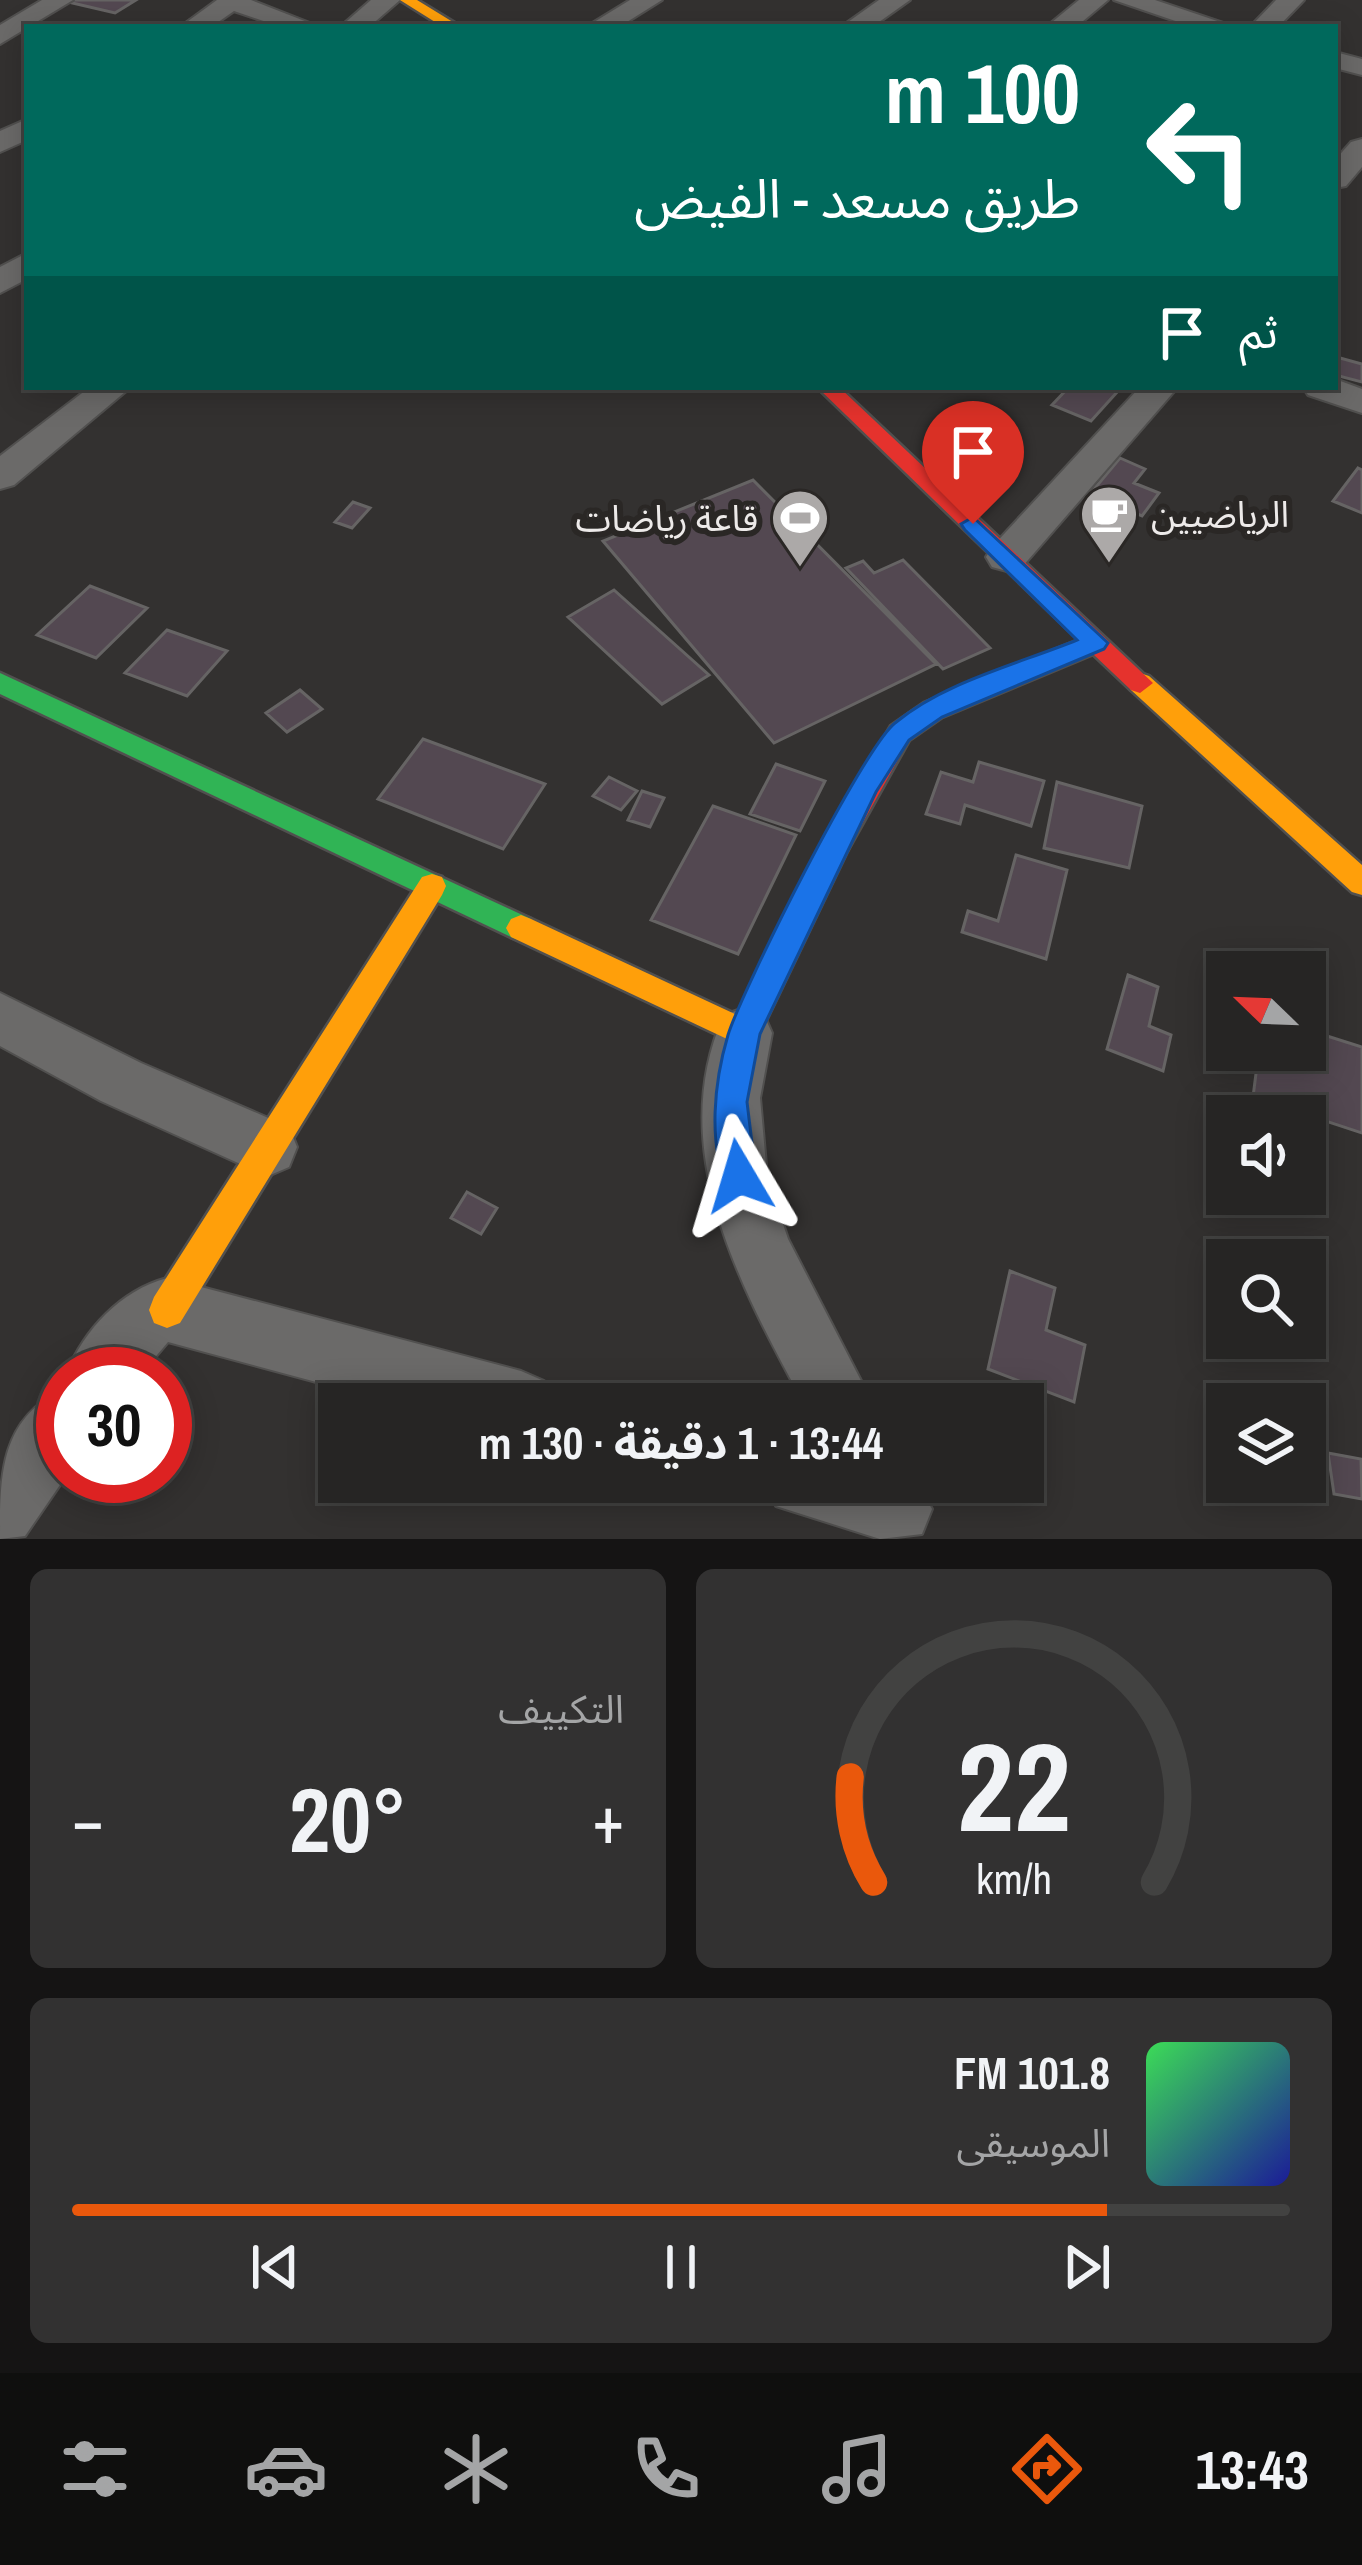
<!DOCTYPE html>
<html lang="ar">
<meta charset="utf-8">
<style>
body{margin:0;font-family:"Archivo Narrow","Noto Sans Arabic",sans-serif;background:#323131;color:#f1f3f6;direction:rtl;height:100vh;display:flex;flex-direction:column;font-size:45px;white-space:nowrap}
*{box-sizing:border-box;margin:0}
p{font-size:39px;color:#a4a5a6}
.icon{flex:none;width:66px;height:66px;fill:none;stroke:currentColor;stroke-width:2;stroke-linecap:round;stroke-linejoin:round}
.map{position:relative;height:1539px;overflow:hidden;direction:ltr}
.details{display:flex;flex-direction:column;gap:30px;padding:30px;background:#151414;flex:1}
.details>*{flex:none}
.banner{position:absolute;left:24px;top:24px;width:1314px;height:366px;border-radius:0px;box-shadow:0 6px 30px #0003,0 0 0 3px #424241;direction:rtl;background:#00695c;color:#fff;overflow:hidden}
.needle{width:78px;rotate:293deg}
.fabs{position:absolute;left:1206px;top:951px;display:grid;gap:24px}
.fabs a{display:grid;place-items:center;width:120px;height:120px;border-radius:0px;background:#262524;box-shadow:0 6px 30px #0003,0 0 0 3px #424241;font-size:60px}
.speed{position:absolute;left:36px;top:1347px;display:flex;gap:24px;font-size:60px;font-weight:700;text-align:center}
.speed>*{display:grid;place-content:center;width:156px;height:156px;border-radius:50%;background:#262524;box-shadow:0 6px 30px #0003,0 0 0 3px #424241;line-height:1}
.speed .limit{border:18px solid #d22;background:#fff;color:#111}
.pin{position:absolute;display:grid;place-items:center;width:102px;height:102px;color:#fff;margin:-123px -51px;border-radius:50% 50% 50% 0;rotate:-45deg;box-shadow:0 0 12px #0007}
.pin .icon{rotate:45deg}
.me{position:absolute;width:132px;margin:-66px;rotate:353deg;stroke-linejoin:round;filter:drop-shadow(0 0 9px #0008)}
.turn{display:flex;align-items:center;gap:42px;height:252px;padding:0 60px;font-size:54px}
.turn .icon{width:156px;height:156px;stroke-width:2.5}
.turn b{display:block;font-size:84px;line-height:102px}
.then{display:flex;align-items:center;height:114px;padding:0 60px;background:#0003;gap:24px;font-size:45px}
.big{font-size:90px;font-weight:700;line-height:1.1}
.details .tile{flex:1;display:flex;flex-direction:column;justify-content:center;gap:18px;min-width:0;padding:0 42px;border-radius:18px;background:#323131}
.details .dial{align-items:center;gap:0}
.dial svg{height:312px;overflow:visible;fill:none;stroke:#424241;stroke-width:7;stroke-linecap:round;text-anchor:middle}
.dial text{fill:#f1f3f6;stroke:none}
.song{display:flex;align-items:center;gap:36px}
.cover{width:144px;height:144px;border-radius:18px;background:linear-gradient(135deg,hsl(130 70% 55%),hsl(240 70% 35%))}
.played{height:12px;border-radius:6px;background:linear-gradient(90deg,#ea580c 85%,#424241 85%)}
.keys{display:flex;justify-content:space-around;direction:ltr}
.heat{display:flex;justify-content:space-between;align-items:center;font-size:66px;direction:ltr}
.details .tiles{flex:1;display:grid;gap:30px;grid-template-columns:1fr 1fr}
.tile:last-child{grid-column:span 2}
.trip{position:absolute;left:318px;top:1383px;width:726px;height:120px;border-radius:0px;background:#262524;box-shadow:0 6px 30px #0003,0 0 0 3px #424241;font-weight:700;line-height:120px;text-align:center;direction:rtl}
.menu{display:flex;height:192px;justify-content:space-around;align-items:center;background:#0f0f0e;color:#a4a5a6}
.menu .icon{width:84px;height:84px}
.menu .active{color:#ea580c}
.menu b{font-size:54px;color:#f1f3f6}
.map>svg:first-child{display:block}
.building{fill:#534851;stroke:#666464;stroke-width:3}
.lines{fill:none;stroke-linecap:round;stroke-linejoin:round}
.street-casing{stroke:#51504f;stroke-width:4}
.fast-casing{stroke:#51504f;stroke-width:5}
.slow-casing{stroke:#51504f;stroke-width:5}
.jam-casing{stroke:#51504f;stroke-width:5}
.street{fill:#6b6a69;fill-rule:evenodd}
.fast{fill:#30b455;fill-rule:evenodd}
.slow{fill:#ff9f0a;fill-rule:evenodd}
.jam{fill:#e5322d;fill-rule:evenodd}
.route{fill:#1a73e8;stroke:#114b97;stroke-width:3}
.labels{text-anchor:middle;stroke-width:12;stroke-linejoin:round;paint-order:stroke}
.poi-label{font-size:36px;fill:#edeae9;stroke:#2a2725;text-anchor:start}
</style>
<div class="map">
<svg width="1362" height="1539" viewBox="0 0 1362 1539">
<rect width="100%" height="100%" fill="#333130"/>
<path class="building" d="M72,0H136L115,13L68,2Z
M1340,358L1362,364V382L1335,375Z
M1069,387H1108L1118,391L1091,421L1052,405Z
M1120,458L1145,469L1134,483L1159,493L1142,516L1090,494Z
M1358,468L1362,470V513L1333,501Z
M753,480L936,664L774,743L603,541Z
M353,502L370,508L352,528L335,522Z
M903,560L990,648L943,669L846,568L863,561L874,573Z
M90,586L147,608L96,658L37,635Z
M614,590L709,675L662,704L568,617Z
M167,630L227,651L187,696L125,673Z
M300,690L322,709L287,732L266,713Z
M423,739L545,784L503,849L378,799Z
M979,762L1044,781L1031,826L965,805L960,824L926,814L941,772L973,782Z
M776,764L825,781L800,831L750,814Z
M609,777L637,791L621,810L593,796Z
M1057,782L1142,806L1129,868L1044,848Z
M642,791L664,798L650,827L628,820Z
M713,806L796,835L738,954L651,920Z
M1016,855L1067,870L1046,959L962,932L968,911L998,921Z
M1128,975L1158,987L1149,1026L1171,1035L1163,1071L1107,1049Z
M1305,1029L1362,1047V1133L1253,1097L1259,1050H1305Z
M467,1192L497,1208L481,1234L451,1218Z
M1010,1271L1055,1288L1046,1330L1085,1345L1074,1402L988,1369Z
M1328,1453L1361,1459L1362,1499L1334,1494Z"/>
<g class="lines">
<defs>
<path id="street" d="M42,0H73L0,44V25Z
M217,0H251L320,27H281L234,11L211,27H180Z
M371,0H400L369,27H340Z
M630,0H662L619,27H586Z
M879,0H910L872,27H841Z
M1079,0H1108L1076,27H1046Z
M1114,0H1155L1235,27H1193Z
M1276,0H1304L1278,27H1250Z
M1335,52L1362,59V75L1335,68Z
M27,119V140L0,152V131Z
M1362,139V167L1346,186L1335,188V160L1351,142Z
M27,253V279L0,293V267Z
M1335,379L1362,389V413L1308,395L1303,387H1335Z
M90,387H131L14,485L0,489V456Z
M1140,387H1178L1022,567L1007,571L992,567L986,557L992,547Z
M0,993L141,1063L289,1127L297,1147L289,1167L268,1176L247,1167L101,1101L0,1046Z
M744,1008L764,1015L772,1033L760,1098L767,1176L788,1239L873,1404H804C741,1287 664,1148 724,1015Z
M167,1278L521,1371L544,1381L554,1404H398L168,1342L141,1374H66C85,1329 120,1291 167,1278Z
M63,1390L66,1476L25,1536L0,1539C0,1476 0,1418 63,1390Z
M766,1482H916L932,1509L922,1534L880,1539L776,1506Z"/>
<path id="fast" d="M0,673L531,919L536,928L531,937L521,941L511,937L0,694Z"/>
<path id="slow" d="M400,0H417L461,27H443Z
M1140,673L1149,676L1362,865V895L1352,892L1131,690L1127,683L1131,676Z
M837,831L847,835L851,843L755,1043L744,1047L511,937L506,928L511,919L521,915L531,919L737,1015L827,835Z
M432,874L442,877L446,886L442,895L180,1323L167,1328L154,1323L149,1310L154,1297L422,877Z"/>
<path id="jam" d="M817,387H839L1153,683L1140,693L1131,690L1093,654L942,717L909,740L847,851L837,855L827,851L823,843L891,726L924,703L1079,640Z"/>
</defs>
<use href="#street" class="street-casing"/>
<use href="#fast" class="fast-casing"/>
<use href="#slow" class="slow-casing"/>
<use href="#jam" class="jam-casing"/>
<use href="#street" class="street"/>
<use href="#fast" class="fast"/>
<use href="#slow" class="slow"/>
<use href="#jam" class="jam"/>
</g>
<path class="route" d="M973,517L1108,643L1104,649L942,717L909,740L876,792L760,1034L747,1102L756,1176L751,1187L739,1192L727,1187C708,1142 714,1082 728,1035C742,990 863,748 895,723C944,682 1018,664 1077,640L965,530L961,524Z"/>
<defs>
<symbol id="cafe-pin" viewBox="-11 -11 22 30"><path d="M0 17L-7.5 6A9.5 9.5 0 1 1 7.5 6Z" fill="#aca9a8" stroke="#2a2725"/><path d="M-5.5-4.5H6V0H3Q3 3.5 0 3.5H-2.5Q-5.5 3.5-5.5 0ZM3-3.2v2h1.7v-2ZM-6 4.5H4V6H-6Z" fill="#fff"/></symbol>
<symbol id="stadium-pin" viewBox="-11 -11 22 30"><path d="M0 17L-7.5 6A9.5 9.5 0 1 1 7.5 6Z" fill="#aca9a8" stroke="#2a2725"/><path d="M0-5a6.5 5 0 1 0 0 10a6.5 5 0 1 0 0-10ZM-3.5-1.8h7v3.6h-7Z" fill="#fff"/></symbol>
</defs>
<g fill-rule="evenodd">
<use href="#cafe-pin" x="1076" y="481" width="66" height="90"/>
<use href="#stadium-pin" x="767" y="485" width="66" height="90"/>
</g>
<g class="labels">
<g class="poi-label">
<text x="1151" y="527">الرياضيين</text>
<text x="758" y="531" text-anchor="end">قاعة رياضات</text>
</g>
</g>
</svg>
<div class="fabs">
<a><svg class="needle" viewBox="-14 -14 28 28"><path d="M0-13l5 13h-10z" fill="#e53935"/><path d="M0 13l5-13h-10z" fill="#a4a5a6"/></svg></a>
<a><svg class="icon" aria-label="sound" viewBox="0 0 24 24"><path d="M4 9h4l5-4v14l-5-4H4zM17 9q2 3 0 6"/></svg></a>
<a><svg class="icon" aria-label="search" viewBox="0 0 24 24"><circle cx="10" cy="10" r="6"/><path d="M15 15l6 6"/></svg></a>
<a><svg class="icon" aria-label="layers" viewBox="0 0 24 24"><path d="M12 4l9 5-9 5-9-5zM3 14l9 5 9-5"/></svg></a>
</div>
<div class="speed"><div class="limit">30</div></div>
<div class="pin" style="left:973px;top:524px;background:#d93025"><svg class="icon" aria-label="arrive" viewBox="0 0 24 24"><path d="M6 21V4h12l-3 4 3 4H6"/></svg></div>
<svg class="me" style="left:739px;top:1176px" viewBox="-20 -20 40 40"><path d="M0-17L14 15 0 8-14 15z" fill="#1a73e8" stroke="#fff" stroke-width="4"/></svg>
<div class="trip">13:44 · 1 دقيقة · 130 m</div>
<div class="banner">
<div class="turn"><svg class="icon" aria-label="left" viewBox="0 0 24 24"><path d="M17 20v-9H6M10 6l-5 5 5 5"/></svg><div><b>100 m</b>طريق مسعد - الفيض</div></div>
<div class="then">ثم<svg class="icon" aria-label="arrive" viewBox="0 0 24 24"><path d="M6 21V4h12l-3 4 3 4H6"/></svg></div>
</div>
</div>
<section class="details">
<div class="tiles">
<div class="tile dial"><svg viewBox="0 0 100 80">
<path d="M14 69A42 42 0 1 1 86 69"/>
<path d="M14 69A42 42 0 0 1 8 42" stroke="#ea580c"/>
<text x="50" y="56" font-size="32" font-weight="700">22</text>
<text x="50" y="72" font-size="11">km/h</text>
</svg></div>
<div class="tile"><p>التكييف</p>
<div class="heat"><a>−</a><b class="big">20°</b><a>+</a></div>
</div>
<div class="tile">
<div class="song"><i class="cover"></i><div><b>101.8 FM</b><p>الموسيقى</p></div></div>
<div class="played"></div>
<div class="keys"><svg class="icon" aria-label="previous" viewBox="0 0 24 24"><path d="M18 5L8 12l10 7zM5 5v14"/></svg><svg class="icon" aria-label="pause" viewBox="0 0 24 24"><path d="M8 5v14M16 5v14"/></svg><svg class="icon" aria-label="next" viewBox="0 0 24 24"><path d="M6 5l10 7-10 7zM19 5v14"/></svg></div>
</div>
</div>
</section>
<nav class="menu">
<b>13:43</b>
<svg class="icon active" aria-label="directions" viewBox="0 0 24 24"><path d="M12 3l9 9-9 9-9-9zM9 14v-3h6M13 9l2 2-2 2"/></svg>
<svg class="icon" aria-label="music" viewBox="0 0 24 24"><path d="M9 18V5l10-2v13"/><circle cx="6" cy="18" r="3"/><circle cx="16" cy="16" r="3"/></svg>
<svg class="icon" aria-label="phone" viewBox="0 0 24 24"><path d="M5 4h4l2 5-3 2q2 4 5 5l2-3 5 2v4C11 20 4 13 5 4z"/></svg>
<svg class="icon" aria-label="climate" viewBox="0 0 24 24"><path d="M12 3v18M4 7l16 10M4 17L20 7"/></svg>
<svg class="icon" aria-label="car" viewBox="0 0 24 24"><path d="M5 17H2v-5l4-1 3-4h7l3 4 3 1v5h-3M9 17h6M6 11h13"/><circle cx="7" cy="17" r="2"/><circle cx="17" cy="17" r="2"/></svg>
<svg class="icon" aria-label="filters" viewBox="0 0 24 24"><path d="M4 7h16M4 17h16"/><circle cx="9" cy="7" r="2"/><circle cx="15" cy="17" r="2"/></svg>
</nav>
